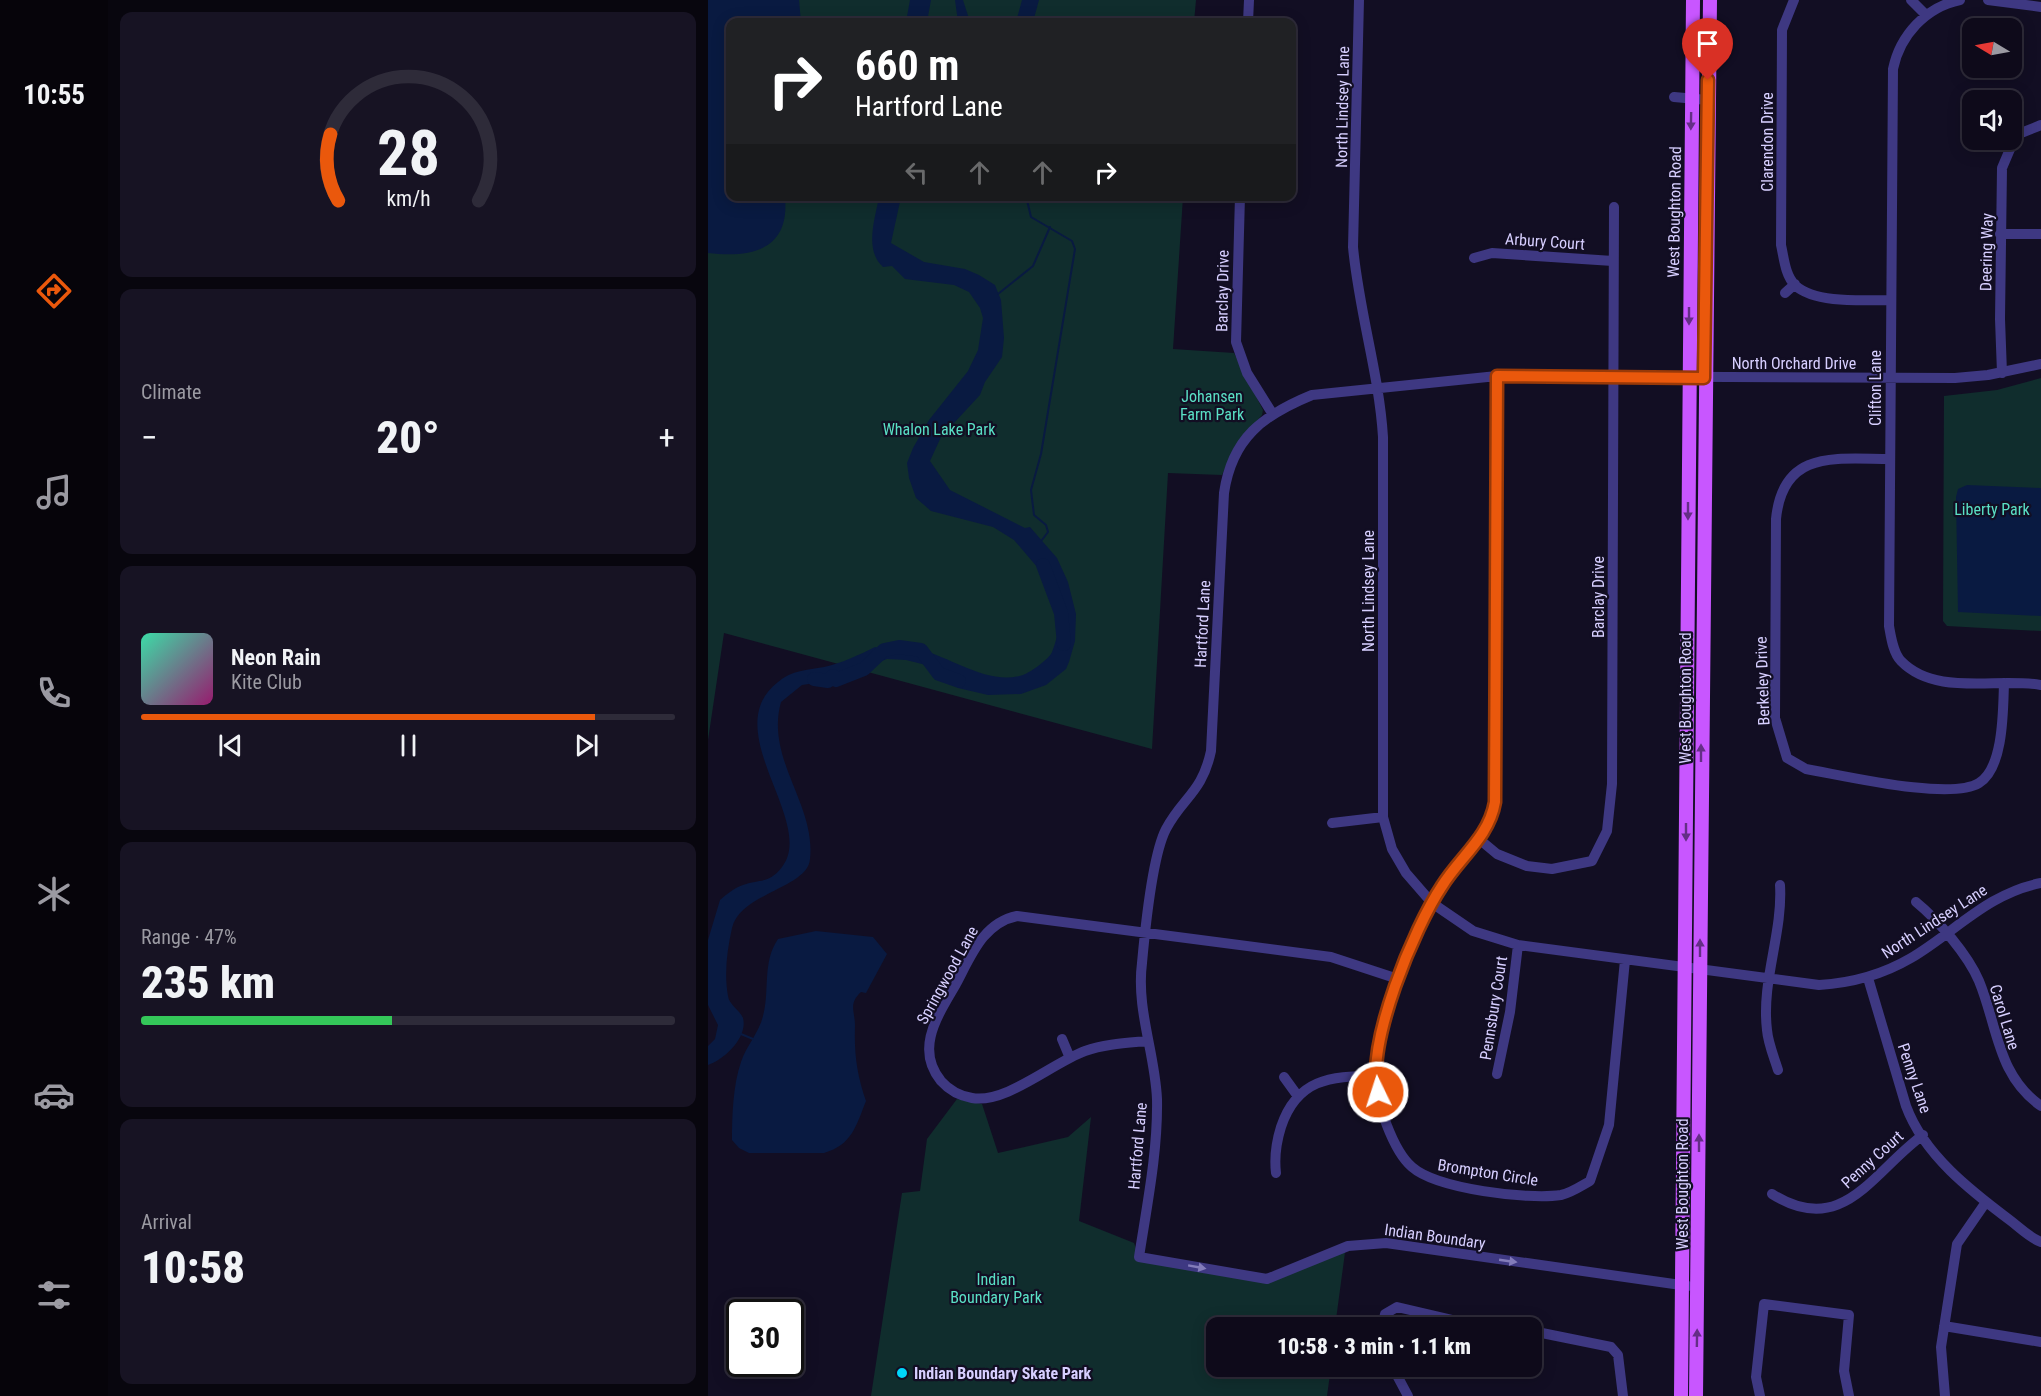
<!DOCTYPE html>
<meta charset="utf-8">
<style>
body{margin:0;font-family:"Roboto Condensed",sans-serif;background:#171323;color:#f1f3f6;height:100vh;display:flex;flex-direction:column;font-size:22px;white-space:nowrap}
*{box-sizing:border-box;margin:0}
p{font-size:20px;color:#9b9aa2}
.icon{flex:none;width:33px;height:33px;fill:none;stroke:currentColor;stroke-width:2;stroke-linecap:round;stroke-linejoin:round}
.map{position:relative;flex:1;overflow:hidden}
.details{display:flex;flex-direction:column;gap:12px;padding:12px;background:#08060e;width:600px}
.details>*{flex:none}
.guide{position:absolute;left:18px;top:18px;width:570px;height:183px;border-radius:12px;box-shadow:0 3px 15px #0003,0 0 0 2px #2e2b39;background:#202124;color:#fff;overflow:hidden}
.needle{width:39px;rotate:280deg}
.controls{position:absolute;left:1254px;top:18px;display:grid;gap:12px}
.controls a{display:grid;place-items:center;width:60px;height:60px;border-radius:12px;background:#0e0a1a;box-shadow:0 3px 15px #0003,0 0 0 2px #2e2b39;font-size:30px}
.speed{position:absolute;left:18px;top:1299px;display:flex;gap:12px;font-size:30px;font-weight:700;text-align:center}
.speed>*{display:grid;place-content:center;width:78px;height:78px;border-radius:50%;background:#0e0a1a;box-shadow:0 3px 15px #0003,0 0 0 2px #2e2b39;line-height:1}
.speed .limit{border:3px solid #111;border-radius:9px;background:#fff;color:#111}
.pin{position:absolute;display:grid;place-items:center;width:51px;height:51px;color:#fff;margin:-62px -26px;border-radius:50% 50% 50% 0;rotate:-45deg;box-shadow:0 0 6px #0007}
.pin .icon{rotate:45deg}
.me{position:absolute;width:66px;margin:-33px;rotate:356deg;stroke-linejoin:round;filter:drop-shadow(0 0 4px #0008)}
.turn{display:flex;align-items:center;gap:21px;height:126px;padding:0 30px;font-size:27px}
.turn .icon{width:78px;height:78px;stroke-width:2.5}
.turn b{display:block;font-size:42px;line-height:51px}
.lanes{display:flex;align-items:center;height:57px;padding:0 30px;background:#0003;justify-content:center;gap:30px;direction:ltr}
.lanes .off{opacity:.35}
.big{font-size:45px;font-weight:800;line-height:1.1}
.details .widget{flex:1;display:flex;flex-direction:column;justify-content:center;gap:9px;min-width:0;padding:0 21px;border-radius:12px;background:#171323}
.details .dial{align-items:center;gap:0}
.dial svg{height:156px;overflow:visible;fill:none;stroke:#2e2b39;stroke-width:7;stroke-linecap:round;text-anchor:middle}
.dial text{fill:#f1f3f6;stroke:none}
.song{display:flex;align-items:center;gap:18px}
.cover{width:72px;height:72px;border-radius:9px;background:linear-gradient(135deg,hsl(160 70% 55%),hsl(320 70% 35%))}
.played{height:6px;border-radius:3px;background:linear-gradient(90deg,#ea580c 85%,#2e2b39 85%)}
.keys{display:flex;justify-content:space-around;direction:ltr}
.heat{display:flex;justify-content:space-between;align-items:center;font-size:33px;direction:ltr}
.charge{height:9px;border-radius:4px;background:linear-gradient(90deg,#34c759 47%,#2e2b39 0)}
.trip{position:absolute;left:498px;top:1317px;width:336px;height:60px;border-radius:12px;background:#0e0a1a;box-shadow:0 3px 15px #0003,0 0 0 2px #2e2b39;font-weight:800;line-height:60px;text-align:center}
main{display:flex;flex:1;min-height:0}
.tab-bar{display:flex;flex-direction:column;width:108px;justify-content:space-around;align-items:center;background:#06040a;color:#9b9aa2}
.tab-bar .icon{width:42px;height:42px}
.tab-bar .selected{color:#ea580c}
.tab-bar b{font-size:27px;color:#f1f3f6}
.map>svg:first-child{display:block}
.green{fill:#102d2d}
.water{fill:#091a41}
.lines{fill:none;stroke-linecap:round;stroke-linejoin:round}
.stream{stroke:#091a41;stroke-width:2}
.river{stroke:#091a41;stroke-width:14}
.minor{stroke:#3e3882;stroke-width:10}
.major{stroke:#c856ff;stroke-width:14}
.oneway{fill:#642e86}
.oneway2{fill:#837cba}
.route-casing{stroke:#983908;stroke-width:15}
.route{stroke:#ea580c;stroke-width:10}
.poi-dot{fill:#00d5fa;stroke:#120e23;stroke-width:2}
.labels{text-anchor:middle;stroke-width:4.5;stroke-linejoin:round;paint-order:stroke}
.street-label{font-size:16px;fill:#d7cfff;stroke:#120e23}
.park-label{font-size:16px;fill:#5ae0c5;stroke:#120e23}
.poi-label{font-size:16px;font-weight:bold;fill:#d7cfff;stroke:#120e23;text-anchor:start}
</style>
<main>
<nav class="tab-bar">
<b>10:55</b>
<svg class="icon selected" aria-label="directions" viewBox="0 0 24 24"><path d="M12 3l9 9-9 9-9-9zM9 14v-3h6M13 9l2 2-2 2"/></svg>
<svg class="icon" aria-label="music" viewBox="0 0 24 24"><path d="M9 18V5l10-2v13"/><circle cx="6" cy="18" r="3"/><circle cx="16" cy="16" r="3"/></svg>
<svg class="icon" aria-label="phone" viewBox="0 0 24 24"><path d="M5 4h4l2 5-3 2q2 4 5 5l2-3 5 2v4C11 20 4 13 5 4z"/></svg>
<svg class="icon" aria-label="climate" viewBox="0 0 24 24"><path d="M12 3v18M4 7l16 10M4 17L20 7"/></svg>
<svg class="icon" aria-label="car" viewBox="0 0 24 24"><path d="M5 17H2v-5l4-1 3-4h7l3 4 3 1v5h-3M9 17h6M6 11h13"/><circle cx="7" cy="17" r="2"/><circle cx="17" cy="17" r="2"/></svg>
<svg class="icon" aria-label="filters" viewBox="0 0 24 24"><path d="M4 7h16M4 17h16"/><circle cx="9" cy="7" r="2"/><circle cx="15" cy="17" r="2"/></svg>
</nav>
<section class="details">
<div class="widget dial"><svg viewBox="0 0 100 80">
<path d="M14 69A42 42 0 1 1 86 69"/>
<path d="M14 69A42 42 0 0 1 10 35" stroke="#ea580c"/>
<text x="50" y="56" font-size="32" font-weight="700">28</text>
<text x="50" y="72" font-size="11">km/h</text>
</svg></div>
<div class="widget"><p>Climate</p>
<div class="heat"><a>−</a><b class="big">20°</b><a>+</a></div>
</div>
<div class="widget">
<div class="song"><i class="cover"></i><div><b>Neon Rain</b><p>Kite Club</p></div></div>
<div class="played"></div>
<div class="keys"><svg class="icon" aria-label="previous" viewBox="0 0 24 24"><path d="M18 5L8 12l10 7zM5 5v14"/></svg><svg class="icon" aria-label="pause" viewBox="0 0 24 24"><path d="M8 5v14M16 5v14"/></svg><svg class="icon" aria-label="next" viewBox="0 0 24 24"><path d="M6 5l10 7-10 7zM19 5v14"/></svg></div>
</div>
<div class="widget"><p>Range · 47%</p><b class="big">235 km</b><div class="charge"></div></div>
<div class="widget"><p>Arrival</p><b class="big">10:58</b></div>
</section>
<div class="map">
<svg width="1333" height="1396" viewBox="0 0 1333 1396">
<rect width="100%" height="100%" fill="#120e23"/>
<path class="green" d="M0,0H488L486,22H22V196L475,197L465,349L526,353L555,410L554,415L527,446L514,475L460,473L444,749L16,633L0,740Z
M1333,378V631L1239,626L1235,621L1236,396L1289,390Z
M249,1099L274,1104L290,1153L360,1137L383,1117L371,1221L426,1243L431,1257L559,1276L638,1245L627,1327L508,1328V1366L623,1367L619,1396H163L194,1193L212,1191L219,1139Z"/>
<path class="water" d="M0,0H91L93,22H22V196L77,197C82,250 44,258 0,253Z
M202,0H223L219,22H198Z
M247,0H255L262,22H250Z
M314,0H331L325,22H308Z
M171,197H193L183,243L216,262L257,269L271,275L287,285L293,300L296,338L294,357L277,382L272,395L233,437L222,461L242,490L317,528L322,527L349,558L360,582L368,614L367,641L361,662L358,669L338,685L313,694L280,695L250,688L234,673L218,665L198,660L179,659L128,679L125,676L120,681L94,685L73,702C57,759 108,804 102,859C100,888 32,893 24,928C19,951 16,973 20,996C21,1005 32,1010 35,1018C40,1037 17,1059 0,1065V1046L7,1039L10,1025L0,1005V940L12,900C19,894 26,888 35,885C53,878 60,885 74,867C109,822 8,730 70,682C84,670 99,670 116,667C132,664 153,654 167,647C181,652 197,646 213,650C245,658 281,686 315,675C323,672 341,659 344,652C348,643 348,633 356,627L341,581L306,540L285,527L223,511L208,498L201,478L199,463L205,448L221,420L260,371L270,350L275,318L272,308L261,292L246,285L197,279L184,266L175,267C156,250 167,219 171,197Z
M1259,485L1333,488V616L1250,612L1248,497L1250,489Z
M108,931L165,937L179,954L158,993L153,992C140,1004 147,1011 147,1026C146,1054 149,1075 158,1101C148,1126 144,1145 116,1153H41L31,1148L24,1140C24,1116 25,1085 33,1062C38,1046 51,1033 55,1016C62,991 54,962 70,939Z"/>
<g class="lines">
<path class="stream" d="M318,196L323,217L364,241L367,249L333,454L323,490L326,515L338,525L340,532L334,540
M290,294L325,266L342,227
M33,1034L45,1039"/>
<path class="river" d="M335,565L353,613L356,644
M106,679L120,681L125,676L128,680L156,669L176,650L191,647L213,650L231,674L251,681"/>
<path class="minor" d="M651,0L645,247C651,312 671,373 675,437V817L684,849L698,873L724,903L765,931L810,945L1111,985C1144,983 1174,975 1203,958C1247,932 1280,893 1333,883
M1086,0L1074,30L1073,245C1076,258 1077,275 1087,285C1107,304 1157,300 1183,300
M1203,0L1218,15
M1252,0C1218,7 1192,35 1185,69L1181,626C1183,637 1185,653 1193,661C1228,697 1289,677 1333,685
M1280,0L1333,7
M540,22L541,0
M966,97L1000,100
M1308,135L1333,125
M532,196L528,342L539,373L564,413
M1292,234H1333
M766,258L784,253L905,261
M1077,293L1087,284
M1294,373L1292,319L1294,168L1308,135
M789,376L787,802C781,837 753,857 734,885C710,920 664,1035 667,1077C668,1101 685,1151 704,1167C729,1189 820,1200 853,1195C863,1193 873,1186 882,1181L901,1125L917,960
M1182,459C1128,459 1075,449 1068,519L1067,718L1079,758L1098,769C1134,775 1242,801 1271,783C1296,768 1295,709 1296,683
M624,823L675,817
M771,839L789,854L819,866L844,869L884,861L899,831L904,784L906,207
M1208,902C1230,920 1260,955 1271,981C1290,1027 1289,1075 1333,1106
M1160,978L1198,1106C1216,1155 1263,1191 1303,1221C1312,1228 1322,1238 1333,1242
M354,1039L362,1058
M440,1041C419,1043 397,1044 377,1051C344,1063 298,1104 264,1098C252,1096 241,1090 233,1081C206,1048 231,1014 248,984C263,956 275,923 309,916L623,957L690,979
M1070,1070C1066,1057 1060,1043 1059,1030C1053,981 1075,933 1072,885
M789,1074L802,1012L810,945
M576,1077L589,1095
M568,1173C566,1156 568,1143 573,1127C589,1079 622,1076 666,1076
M1064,1194C1135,1239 1165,1171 1215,1135
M980,1286L678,1243L640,1246L559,1279L431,1257C439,1205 450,1151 449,1099C447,1053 428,1009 434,963C437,930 444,856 458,829C475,797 494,793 503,751L516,493C524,438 555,415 604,395L789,376L1247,378L1280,375L1333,364
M1236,1326L1333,1342
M674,1328L677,1314L689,1307L779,1328
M824,1331L903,1347L910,1355L915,1396
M684,1366L700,1396
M1052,1396L1048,1377L1056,1304L1141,1315L1136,1371L1141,1396
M1237,1396L1233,1347L1249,1244L1278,1202"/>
<path class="major" d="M973,1396L985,0
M988,1396L1002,0"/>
</g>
<defs><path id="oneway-solid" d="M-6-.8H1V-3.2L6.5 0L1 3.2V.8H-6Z" transform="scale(1.5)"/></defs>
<g class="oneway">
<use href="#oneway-solid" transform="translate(983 121) rotate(91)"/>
<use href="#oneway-solid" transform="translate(981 316) rotate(90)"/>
<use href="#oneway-solid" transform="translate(980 511) rotate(90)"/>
<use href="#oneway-solid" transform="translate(993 753) rotate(-90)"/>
<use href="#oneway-solid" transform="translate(978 832) rotate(90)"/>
<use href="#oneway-solid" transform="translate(992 948) rotate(-90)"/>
<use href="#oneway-solid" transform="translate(991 1143) rotate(-90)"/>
<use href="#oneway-solid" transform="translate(989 1338) rotate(-89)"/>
</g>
<g class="oneway2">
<use href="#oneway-solid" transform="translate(800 1261) rotate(8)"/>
<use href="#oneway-solid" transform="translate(489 1267) rotate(10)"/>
</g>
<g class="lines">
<defs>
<path id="route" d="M670,1092C658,1043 706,928 734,886C752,857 781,837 787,802L789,376L996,378L1000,80"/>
</defs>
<use href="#route" class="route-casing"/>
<use href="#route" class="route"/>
</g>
<circle class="poi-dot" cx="194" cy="1373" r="6"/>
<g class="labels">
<g class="street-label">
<text transform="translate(634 107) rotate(-89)" y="6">North Lindsey Lane</text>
<text transform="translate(1059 142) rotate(-90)" y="6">Clarendon Drive</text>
<text transform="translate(966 212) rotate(-89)" y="6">West Boughton Road</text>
<text transform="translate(837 241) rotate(4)" y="6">Arbury Court</text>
<text transform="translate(1278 252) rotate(-89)" y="6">Deering Way</text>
<text transform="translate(514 291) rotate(-89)" y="6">Barclay Drive</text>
<text x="1086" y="369">North Orchard Drive</text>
<text transform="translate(1167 388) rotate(-90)" y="6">Clifton Lane</text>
<text transform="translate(660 591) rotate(-90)" y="6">North Lindsey Lane</text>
<text transform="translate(890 597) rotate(-90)" y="6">Barclay Drive</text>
<text transform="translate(494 624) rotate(-87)" y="6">Hartford Lane</text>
<text transform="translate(1054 681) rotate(-92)" y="6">Berkeley Drive</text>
<text transform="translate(977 698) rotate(-90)" y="6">West Boughton Road</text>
<text transform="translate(1226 921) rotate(-33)" y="6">North Lindsey Lane</text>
<text transform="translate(239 975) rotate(-61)" y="6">Springwood Lane</text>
<text transform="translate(785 1008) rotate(-81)" y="6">Pennsbury Court</text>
<text transform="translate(1297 1017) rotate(73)" y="6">Carol Lane</text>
<text transform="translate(1207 1078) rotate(71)" y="6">Penny Lane</text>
<text transform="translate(429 1146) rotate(-85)" y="6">Hartford Lane</text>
<text transform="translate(1164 1159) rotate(-42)" y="6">Penny Court</text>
<text transform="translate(780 1172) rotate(9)" y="6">Brompton Circle</text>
<text transform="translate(974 1184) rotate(-90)" y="6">West Boughton Road</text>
<text transform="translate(727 1236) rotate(8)" y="6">Indian Boundary</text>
</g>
<g class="park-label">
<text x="504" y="402">Johansen<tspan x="504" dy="18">Farm Park</tspan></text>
<text x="231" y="435">Whalon Lake Park</text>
<text x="1284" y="515">Liberty Park</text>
<text x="288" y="1285">Indian<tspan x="288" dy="18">Boundary Park</tspan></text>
</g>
<g class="poi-label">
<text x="206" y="1379">Indian Boundary Skate Park</text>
</g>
</g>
</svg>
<div class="controls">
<a><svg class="needle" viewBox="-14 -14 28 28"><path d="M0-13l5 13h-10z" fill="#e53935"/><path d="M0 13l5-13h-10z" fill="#9b9aa2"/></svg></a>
<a><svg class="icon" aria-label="sound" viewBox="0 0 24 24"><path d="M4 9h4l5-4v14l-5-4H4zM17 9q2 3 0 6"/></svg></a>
</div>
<div class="speed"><div class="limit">30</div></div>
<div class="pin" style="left:1000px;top:80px;background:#d93025"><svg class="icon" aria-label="arrive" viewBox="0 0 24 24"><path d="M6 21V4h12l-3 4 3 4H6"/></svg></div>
<svg class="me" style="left:670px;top:1092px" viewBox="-20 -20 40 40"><circle r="17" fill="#ea580c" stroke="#fff" stroke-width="3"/><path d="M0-11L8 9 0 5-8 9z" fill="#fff"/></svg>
<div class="trip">10:58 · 3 min · 1.1 km</div>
<div class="guide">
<div class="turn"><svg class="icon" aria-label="right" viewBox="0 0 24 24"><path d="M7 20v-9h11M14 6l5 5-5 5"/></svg><div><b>660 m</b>Hartford Lane</div></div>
<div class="lanes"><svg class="icon off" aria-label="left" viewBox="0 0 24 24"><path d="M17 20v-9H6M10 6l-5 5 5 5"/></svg><svg class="icon off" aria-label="ahead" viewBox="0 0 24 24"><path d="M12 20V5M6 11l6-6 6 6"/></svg><svg class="icon off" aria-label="ahead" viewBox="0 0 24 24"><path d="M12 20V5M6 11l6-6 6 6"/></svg><svg class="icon" aria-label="right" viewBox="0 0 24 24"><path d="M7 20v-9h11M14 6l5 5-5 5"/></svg></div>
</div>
</div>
</main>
